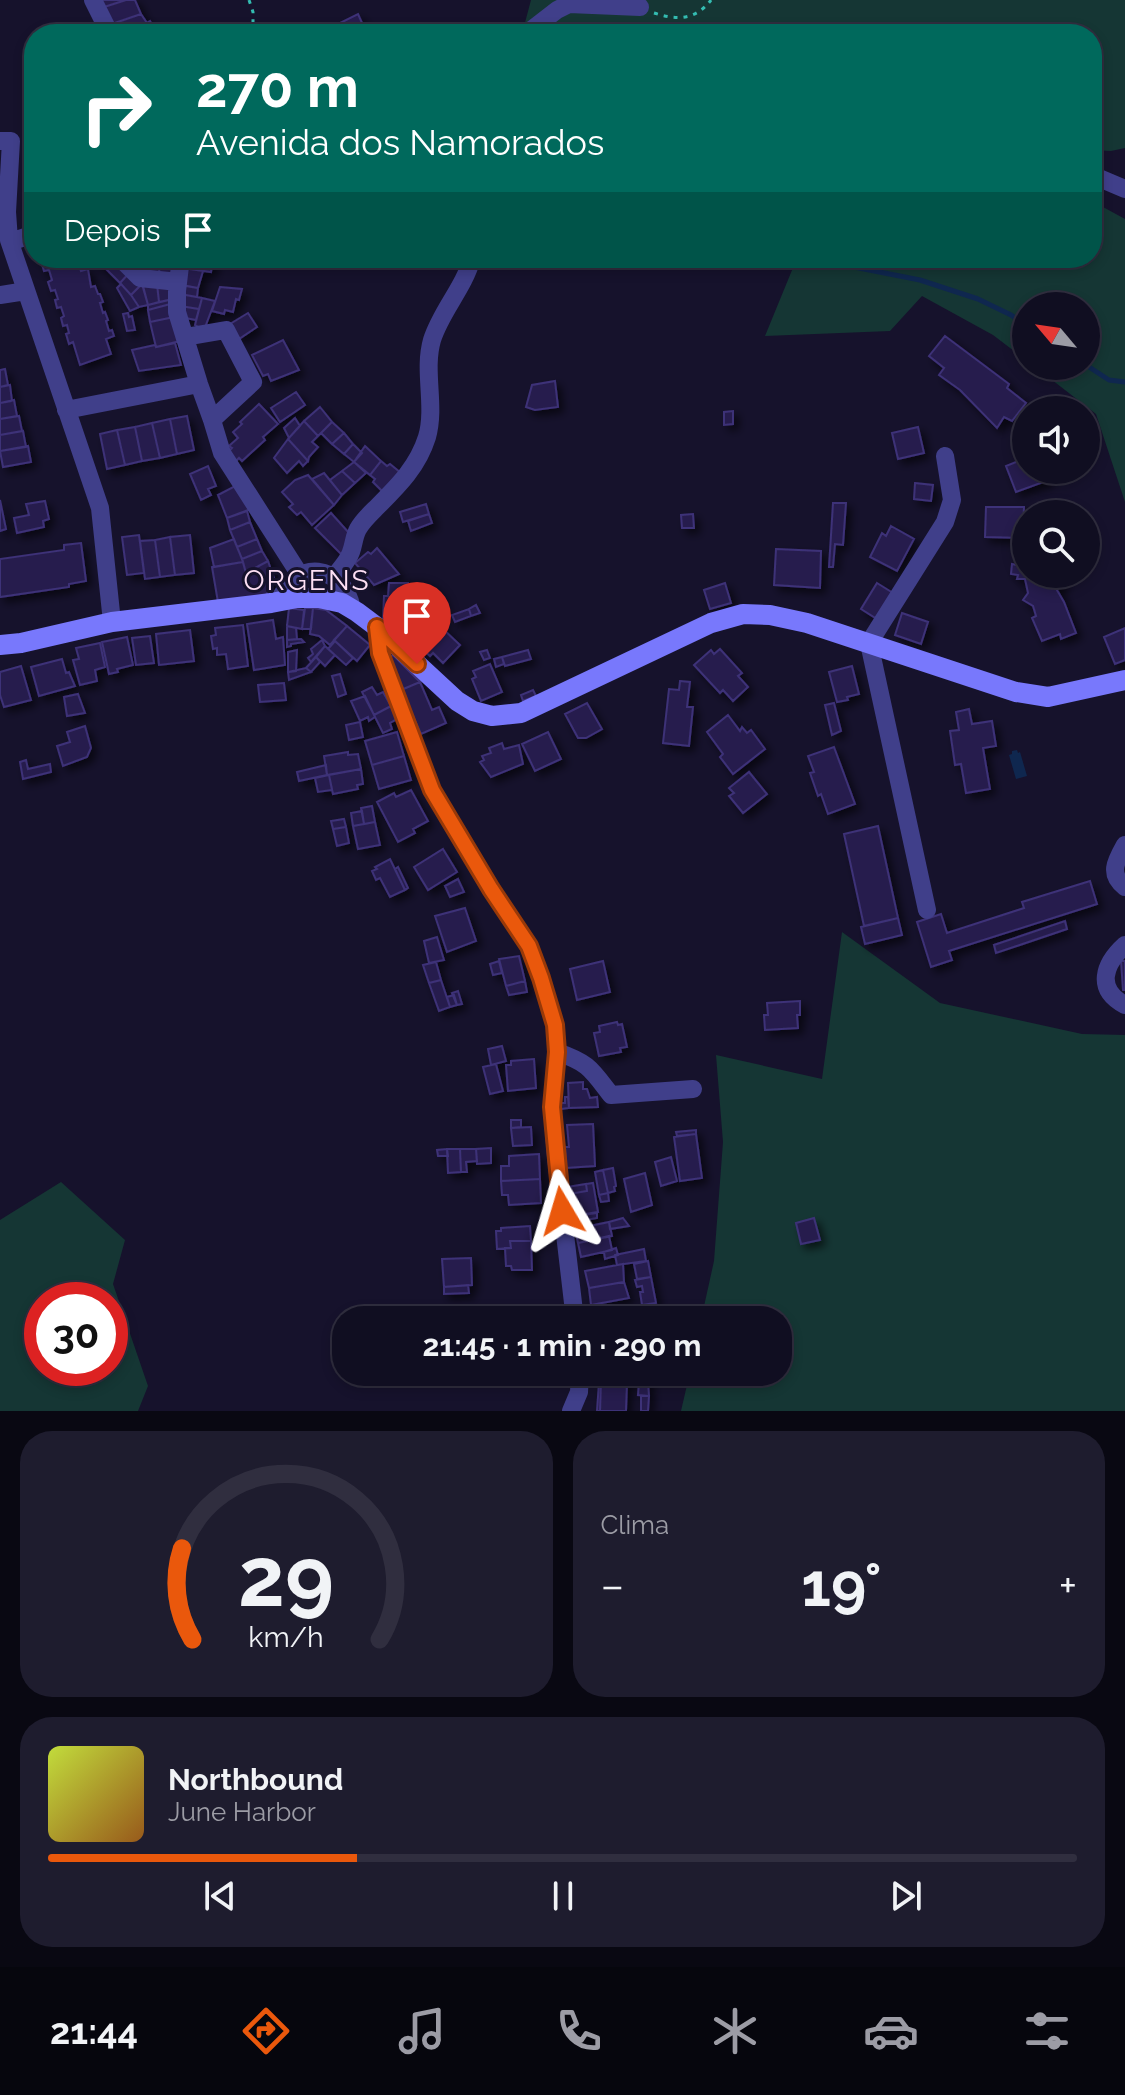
<!DOCTYPE html>
<html lang="pt">
<meta charset="utf-8">
<style>
body{margin:0;font-family:Raleway,sans-serif;background:#1e1c2e;color:#f1f3f6;height:100vh;display:flex;flex-direction:column;font-size:30px;white-space:nowrap}
*{box-sizing:border-box;margin:0}
p{font-size:26px;color:#9c9ca5}
.icon{flex:none;width:44px;height:44px;fill:none;stroke:currentColor;stroke-width:2;stroke-linecap:round;stroke-linejoin:round}
.map{position:relative;height:1411px;overflow:hidden}
.details{display:flex;flex-direction:column;gap:20px;padding:20px;background:#090812;flex:1}
.details>*{flex:none}
.guide{position:absolute;left:24px;top:24px;width:1078px;height:244px;border-radius:32px;box-shadow:0 4px 12px #0003,0 0 0 2px #302e3f;background:#00695c;color:#fff;overflow:hidden}
.needle{width:52px;rotate:299deg}
.controls{position:absolute;left:1012px;top:292px;display:grid;gap:16px}
.controls a{display:grid;place-items:center;width:88px;height:88px;border-radius:50%;background:#100e21;box-shadow:0 4px 12px #0003,0 0 0 2px #302e3f;font-size:40px}
.speed{position:absolute;left:24px;top:1282px;display:flex;gap:16px;font-size:40px;font-weight:700;text-align:center}
.speed>*{display:grid;place-content:center;width:104px;height:104px;border-radius:50%;background:#100e21;box-shadow:0 4px 12px #0003,0 0 0 2px #302e3f;line-height:1}
.speed .limit{border:12px solid #d22;background:#fff;color:#111}
.pin{position:absolute;display:grid;place-items:center;width:68px;height:68px;color:#fff;margin:-82px -34px;border-radius:50% 50% 50% 0;rotate:-45deg;box-shadow:0 0 8px #0007}
.pin .icon{rotate:45deg}
.me{position:absolute;width:88px;margin:-44px;rotate:353deg;stroke-linejoin:round;filter:drop-shadow(0 0 6px #0008)}
.turn{display:flex;align-items:center;gap:28px;height:168px;padding:0 40px;font-size:36px}
.turn .icon{width:104px;height:104px;stroke-width:2.5}
.turn b{display:block;font-size:56px;line-height:68px}
.then{display:flex;align-items:center;height:76px;padding:0 40px;background:#0003;gap:16px;font-size:30px}
.big{font-size:60px;font-weight:700;line-height:1.1}
.details .card{flex:1;display:flex;flex-direction:column;justify-content:center;gap:12px;min-width:0;padding:0 28px;border-radius:32px;background:#1e1c2e}
.details .dial{align-items:center;gap:0}
.dial svg{height:208px;overflow:visible;fill:none;stroke:#302e3f;stroke-width:7;stroke-linecap:round;text-anchor:middle}
.dial text{fill:#f1f3f6;stroke:none}
.song{display:flex;align-items:center;gap:24px}
.cover{width:96px;height:96px;border-radius:12px;background:linear-gradient(135deg,hsl(70 70% 55%),hsl(30 70% 35%))}
.played{height:8px;border-radius:4px;background:linear-gradient(90deg,#ea580c 30%,#302e3f 30%)}
.keys{display:flex;justify-content:space-around;direction:ltr}
.heat{display:flex;justify-content:space-between;align-items:center;font-size:44px;direction:ltr}
.details .tiles{flex:1;display:grid;gap:20px;grid-template-columns:1fr 1fr}
.card:last-child{grid-column:span 2}
.trip{position:absolute;left:332px;top:1306px;width:460px;height:80px;border-radius:32px;background:#100e21;box-shadow:0 4px 12px #0003,0 0 0 2px #302e3f;font-weight:700;line-height:80px;text-align:center}
.menu{display:flex;height:128px;justify-content:space-around;align-items:center;background:#06060d;color:#9c9ca5}
.menu .icon{width:56px;height:56px}
.menu .selected{color:#ea580c}
.menu b{font-size:36px;color:#f1f3f6}
.map>svg:first-child{display:block}
.green{fill:#153634;fill-rule:evenodd}
.water{fill:#0f274f}
.lines{fill:none;stroke-linecap:round;stroke-linejoin:round}
.stream{stroke:#0f274f;stroke-width:5}
.building{fill:#271f4d;stroke:#3e3178;stroke-width:2;filter:url(#shadow)}
.path{stroke:#34bcb1;stroke-width:3;stroke-dasharray:4 6;stroke-linecap:butt}
.street{stroke:#403f8a;stroke-width:18}
.secondary{stroke:#7878fc;stroke-width:20}
.route-casing{stroke:#983908;stroke-width:20}
.route{stroke:#ea580c;stroke-width:14}
.labels{text-anchor:middle;stroke-width:6;stroke-linejoin:round;paint-order:stroke}
.quarter-label{font-size:28px;letter-spacing:2px;fill:#fee0f4;stroke:#16122c}
</style>
<div class="map">
<svg width="1125" height="1411" viewBox="0 0 1125 1411">
<defs>
<filter id="shadow"><feDropShadow dx="5" dy="5" stdDeviation="4" flood-color="#0009"/></filter>
</defs>
<rect width="100%" height="100%" fill="#16122c"/>
<path class="green" d="M531,0H1125V148L1111,151L1092,150V34H522Z
M1092,201L1125,219V502L1096,414L1034,366H1086V306H1026V360L993,335L922,296L890,331L765,336L797,258H1092Z
M842,932L940,1003L1082,1034L1125,1035V1411H681L690,1372H778V1320H701L714,1261L723,1142L716,1055L822,1079Z
M61,1182L125,1240L113,1284L148,1386L138,1411H0V1220ZM42,1300H110V1368H42Z"/>
<path class="water" d="M1017,750L1018,753L1020,752L1027,776L1016,779L1009,755L1012,754V751Z"/>
<g class="lines">
<path class="stream" d="M799,258L811,260L818,266L854,267L920,280L978,299L1011,315L1026,325
M1086,365L1109,380L1125,382"/>
</g>
<path class="building" d="M98,0H126L101,8Z
M126,0H135L141,14L109,25L101,8Z
M141,14L147,23L127,34H115L109,25Z
M358,14L367,34H338L334,26Z
M150,21L156,31L151,34H127Z
M27,166H34V207H24Z
M50,258H76L81,271L88,269L91,287L95,286L98,294H100L103,302L100,303L103,313L105,312L108,320L106,321L109,331L112,330L114,336L106,339L111,354L80,365L73,342L69,344L66,334L69,333L67,325L63,326L61,318L64,316L61,307L57,308L55,300L58,299L55,290L51,291L48,282L52,280L49,270L44,271L41,261Z
M93,258H114L105,268Z
M114,258L130,272L120,283L105,268Z
M155,258H158L160,279H150L148,261Z
M158,258H164L168,268H179L160,279Z
M184,258H213L211,272L183,268Z
M183,268L203,271L198,288L182,285Z
M130,272L142,284L131,295L120,283Z
M142,282L157,284L159,302L148,305Z
M121,284L131,295L139,307L130,311L117,288Z
M142,284L148,305L139,307L131,295Z
M157,284L174,285L173,299L159,302Z
M180,285L198,288L197,297L180,294Z
M220,287L242,289L239,300L236,299L233,312L225,310L224,314L212,311Z
M180,294L202,298L199,309L180,306Z
M202,298L215,301L204,330L195,325Z
M173,299L174,303L148,310V305Z
M174,303V317L150,322L148,310Z
M180,306L199,309L196,320L180,317Z
M128,313L129,317L132,316L135,330L127,331L123,314Z
M248,313L257,327L239,339L230,324Z
M174,317L180,341L156,347L150,322Z
M945,336L1009,384L1007,388L1026,403L1012,421L1004,417L997,428L960,390L939,375L944,368L929,356Z
M283,340L299,370L271,381L268,374L263,376L252,355Z
M175,343L181,365L139,371L132,350L155,345L156,347Z
M5,369L8,385L0,387V370Z
M555,381L558,407L535,410L526,407L532,385Z
M10,385L12,401L0,403V387Z
M296,392L305,405L280,422L271,408Z
M14,400L17,416L0,419V403Z
M259,404L278,424L263,437L265,440L242,461L239,458L234,463L226,454L232,448L229,446L238,438L233,432L242,424L240,422Z
M320,407L332,422L318,436L304,421Z
M733,411V424L724,425V412Z
M19,416L22,431L0,435V419Z
M187,416L194,450L177,454L170,419Z
M295,418L300,426L289,438L284,428Z
M170,419L177,454L160,458L152,423Z
M304,421L318,436L312,442L318,447L309,457L308,461L288,439Z
M332,422L344,433L332,444L321,433Z
M152,423L160,458L142,461L135,427Z
M135,427L142,461L125,465L117,430Z
M918,427L924,453L898,459L892,433Z
M117,430L125,465L107,469L100,434Z
M23,431L26,447L0,451V435Z
M344,433L353,444L344,454L332,444Z
M288,439L308,461L303,466L299,461L287,473L274,458Z
M353,444L362,453L354,462L344,454Z
M28,446L31,462L3,467L0,451Z
M365,446L381,461L370,475L354,462Z
M1026,452V470H1045L1049,480L1016,492L1006,466L1026,458L1024,453Z
M381,461L387,466L390,464L401,473L382,491L373,482L375,479L370,475Z
M354,462L366,473L355,483L342,471Z
M208,466L216,486L208,489L211,495L201,500L190,474Z
M342,471L355,483L342,495L330,480Z
M324,473L342,495L334,505L312,479Z
M308,475L334,505L312,525L301,512L297,515L289,507L293,504L282,492L295,480Z
M915,483L933,485L931,501L914,499Z
M237,485L251,509L227,518L218,495Z
M0,500L6,529L0,531Z
M45,501L49,519L43,521L44,527L17,533L14,518L29,515L26,504Z
M833,503H846L843,545L835,544L833,567H829Z
M426,504L429,514L403,522L400,512Z
M986,507H1024L1023,538L985,537Z
M247,511L250,522L230,530L227,518Z
M331,513L350,534L342,555L315,528Z
M429,514L432,523L411,531L408,521Z
M693,514L694,528H682L681,515Z
M250,522L257,539L237,547L230,530Z
M891,526L914,539L897,571L870,557L882,533L886,536Z
M139,535L144,573L127,575L122,537Z
M190,535L194,573L175,575L170,537Z
M170,537L175,575L160,577L155,540Z
M234,539L243,562L214,567L210,548Z
M257,539L262,551L242,559L237,547Z
M155,540L160,577L145,579L140,541Z
M81,543L86,581L69,584V587L0,597V559L64,550V545Z
M377,548L399,574L374,585L355,563L368,552L371,554Z
M776,549L821,551L820,588L774,585Z
M262,551L268,561L246,573L242,559Z
M268,561L275,581L266,595L218,602L212,567L243,562L246,573Z
M1012,564L1026,567V574H1049L1064,581L1057,590L1064,602L1076,633L1061,639L1060,634L1042,641L1032,618L1036,616L1033,606L1023,600L1028,593L1025,579H1017L1018,575L1011,574Z
M389,583H408L407,602H411L410,622L402,621V625H388V620H383L384,596H388Z
M725,583L731,603L710,609L704,590Z
M877,583L893,593L877,619L861,609Z
M476,605L480,613L471,616L469,609Z
M289,608L304,610L302,629L287,626Z
M305,608H313L311,629H302Z
M313,608L326,610L347,626L330,645L319,636L310,634Z
M469,609L471,616L455,622L452,615Z
M902,613L928,622L921,644L895,635Z
M273,620L276,639L283,637L285,665L254,670L247,624Z
M243,625L248,666L228,669L226,654L217,655V648L213,649L211,636L216,635L215,628Z
M287,626L296,628L297,639L287,640Z
M347,626L370,645L357,661L334,640Z
M442,628L460,645L443,663L433,653L430,656L420,647L436,630L440,632Z
M1125,628V660L1115,664L1104,637Z
M190,630L194,661L159,665L156,634Z
M150,636L154,663L136,665L132,638Z
M127,637L133,665L117,669L118,672L109,674L102,642Z
M301,639L304,642L291,644V646L287,647V640Z
M322,640L325,646L311,662L308,658L313,654L311,649Z
M335,641L353,658L346,665L328,649Z
M100,643L105,667L95,670L97,681L80,685L73,660L79,659L76,648Z
M325,646L335,655L325,666L316,657Z
M720,649L742,673L738,676L748,687L733,701L723,690L720,693L694,665L711,650L714,654Z
M297,650L296,671L288,672V652Z
M487,650L490,658L484,660L480,652Z
M528,650L531,659L505,666L502,657Z
M393,655L420,682L401,690L387,659Z
M316,657L320,662L311,672L306,668Z
M502,657L504,664L496,667L494,659Z
M62,659L66,673L69,672L75,686L39,696L31,667Z
M490,664L502,692L481,701L472,679L476,677L473,671Z
M21,666L31,700L4,707L0,695V672Z
M852,666L859,694L847,697L848,700L837,702L829,672Z
M306,668L311,672L289,680L288,672Z
M340,674L346,694L338,697L332,676Z
M680,681L690,682L687,707H693L689,746L663,743L669,689L679,690Z
M420,682L432,710L439,707L446,723L421,734L401,690Z
M284,683L286,700L260,702L258,685Z
M372,687L377,695L383,692L391,706L374,715L362,692Z
M533,690L536,696L523,701L521,695Z
M78,694L85,713L67,716L64,697Z
M365,696L375,717L369,721L368,717L360,721L351,701Z
M587,703L602,729L586,738H578L565,714Z
M834,703L841,731L832,735L825,705Z
M391,706L397,719L390,723L392,729L383,733L374,715Z
M969,709L972,724L992,721L996,746L983,748L990,789L966,793L961,764L955,765L950,731L959,730L956,712Z
M728,715L740,731L742,727L747,733L751,730L765,749L733,774L720,757L723,754L707,732Z
M360,722L363,737L349,740L346,725Z
M85,726L91,748L87,757L63,766L57,746L70,742L67,732Z
M397,732L404,756L372,765L365,741Z
M548,732L561,759L535,771L522,744Z
M502,743L504,749L519,745L523,764L491,777L480,762L484,760L482,756L491,753L489,748Z
M834,747L855,804L828,814L821,794L818,796L810,773L814,772L808,756Z
M348,752V755L358,754L361,769L327,775L324,756Z
M404,756L411,780L379,789L372,765Z
M26,760L28,769L50,764L51,772L23,779L20,762Z
M326,765L327,775L299,781L297,772Z
M361,769L363,784L357,785L358,789L333,794L329,775Z
M749,772L767,794L743,813L729,796L734,793L729,788Z
M329,775L332,790L318,792L315,778Z
M411,790L428,821L413,829L415,833L398,842L377,802L394,793L396,797Z
M372,806L375,822L364,824L361,808Z
M362,811L364,824L353,826L351,813Z
M344,819L346,827L333,829L331,821Z
M375,822L380,845L358,849L353,826Z
M878,826L898,918L864,926L844,834Z
M346,827L349,843L337,846L333,829Z
M443,849L457,872L428,890L414,867Z
M390,859L405,890L390,897L380,878L376,880L372,871L377,869L375,867Z
M398,867L408,888L405,890L395,869Z
M458,879L464,892L450,897L445,886Z
M1090,881L1097,904L949,951L952,960L931,967L917,922L941,914L947,933L1024,908L1022,902Z
M465,908L476,941L447,952L435,916Z
M898,918L902,935L865,944L861,927Z
M1065,921L1067,929L996,953L994,945Z
M437,937L444,960L429,963L424,941Z
M519,956L525,981L506,986L499,959Z
M499,961L502,973L493,975L490,964Z
M603,961L610,992L577,1000L570,969Z
M1121,961H1125V990H1123Z
M436,962L441,980L429,983L423,965Z
M441,980L450,1007L439,1011L429,983Z
M525,981L527,992L509,995L506,986Z
M458,991L462,1004L457,1005L452,993Z
M454,995L457,1005L450,1007L447,997Z
M800,1001V1015H797L798,1028L765,1030L764,1015H768L767,1003Z
M617,1022L618,1025L622,1024L627,1047L620,1048L621,1052L599,1056L594,1033L600,1032L599,1026Z
M502,1046L506,1061L491,1065L488,1049Z
M534,1059L536,1088L508,1091L506,1065H511V1061Z
M496,1064L503,1091L490,1094L483,1067Z
M583,1082V1089H587L590,1098L597,1097L598,1107L569,1108L568,1083Z
M565,1097H568L569,1108L561,1109V1103H565Z
M511,1120H521V1127L511,1128Z
M593,1124L595,1166L566,1168L565,1147H569L567,1125Z
M531,1127L532,1145L513,1146L511,1128Z
M696,1130V1134L677,1136L676,1132Z
M696,1134L702,1178L680,1181L674,1137Z
M491,1148V1163L477,1164L476,1149Z
M447,1149L448,1156H438L437,1150Z
M447,1149H460L461,1172L448,1173Z
M460,1149H476L477,1161L466,1162L467,1172H461Z
M539,1154L540,1179L501,1181V1166H509V1156Z
M671,1157L677,1181L661,1186L655,1162Z
M613,1168L616,1186L614,1187L615,1191L608,1193L603,1170Z
M603,1170L608,1193L599,1195L595,1172Z
M645,1173L652,1205L631,1212L624,1179Z
M540,1179L541,1203L509,1205L508,1195H502L501,1181Z
M593,1183L598,1212L572,1216L569,1194L587,1191L586,1184Z
M586,1184L587,1191L569,1194L567,1187Z
M608,1193L609,1201L601,1202L599,1195Z
M597,1213V1218L576,1222L575,1216Z
M623,1218L629,1226L610,1229L609,1222Z
M814,1218L820,1240L801,1244L796,1223Z
M609,1222L612,1236L578,1243L575,1229Z
M530,1226L531,1241H510L511,1248L497,1249L496,1231H501V1228Z
M609,1236L612,1250L581,1257L578,1243Z
M510,1241H531L532,1270H512L511,1266H506L505,1248H511Z
M616,1248L618,1255L605,1259L604,1252Z
M644,1249L646,1261L617,1265L615,1255Z
M471,1258L472,1285L444,1287L442,1259Z
M648,1261L651,1277L637,1279L634,1264Z
M623,1264L624,1282L589,1288L585,1271Z
M651,1277L656,1303L642,1305L640,1292H643L642,1286L637,1287L635,1280Z
M624,1282L629,1298L591,1305L589,1288Z
M468,1285L469,1293L444,1294V1287Z
M641,1314L642,1320H609V1317Z
M601,1372H628L627,1383L601,1382Z
M632,1372H649L648,1382H632Z
M599,1382H601L600,1411H597Z
M601,1382L627,1383L626,1411H600Z
M639,1382H648L649,1396L638,1395Z
M641,1396H649L648,1411H641Z"/>
<g class="lines">
<path class="path" d="M249,0L253,12V34
M654,13C676,20 695,21 711,0"/>
<path class="street" d="M93,0L110,34
M526,34L557,10L569,4L640,7
M31,138H34
M0,141H11L7,212L9,240L100,508L112,622
M1092,175L1125,189
M10,242L34,234
M120,258L140,278L178,282
M181,258L177,291V312L199,384L212,420L253,382L226,330L185,337
M0,295L26,291
M66,410L199,384
M212,420L222,453L300,575
M334,577C340,569 348,561 351,552C354,544 354,536 358,529C363,520 371,513 378,506C399,485 418,466 427,437C436,406 423,371 432,340C441,311 464,288 472,258
M279,602C295,558 343,563 352,609
M377,627L380,653L432,790L491,889L529,946L541,978L555,1025L557,1052L552,1107L556,1157L575,1320
M1125,845C1116,861 1108,874 1125,887
M927,910L869,643L945,522L952,500L945,456
M1125,945C1104,964 1095,989 1125,1005
M557,1052C589,1063 591,1069 611,1095L693,1089
M571,1411L579,1392L580,1372"/>
<path class="secondary" d="M0,645L21,643L112,622L271,603L297,598H319L342,603L357,612L377,627L457,701L473,711L492,716L521,713L711,623L743,614L770,615L807,623L1016,692L1048,697L1125,680"/>
</g>
<g class="lines">
<defs>
<path id="route" d="M417,664L377,627L380,653L432,790L491,889L529,946L541,978L555,1025L557,1052L552,1107L562,1211"/>
</defs>
<use href="#route" class="route-casing"/>
<use href="#route" class="route"/>
</g>
<g class="labels">
<g class="quarter-label">
<text x="307" y="590">ORGENS</text>
</g>
</g>
</svg>
<div class="controls">
<a><svg class="needle" viewBox="-14 -14 28 28"><path d="M0-13l5 13h-10z" fill="#e53935"/><path d="M0 13l5-13h-10z" fill="#9c9ca5"/></svg></a>
<a><svg class="icon" aria-label="sound" viewBox="0 0 24 24"><path d="M4 9h4l5-4v14l-5-4H4zM17 9q2 3 0 6"/></svg></a>
<a><svg class="icon" aria-label="search" viewBox="0 0 24 24"><circle cx="10" cy="10" r="6"/><path d="M15 15l6 6"/></svg></a>
</div>
<div class="speed"><div class="limit">30</div></div>
<div class="pin" style="left:417px;top:664px;background:#d93025"><svg class="icon" aria-label="arrive" viewBox="0 0 24 24"><path d="M6 21V4h12l-3 4 3 4H6"/></svg></div>
<svg class="me" style="left:562px;top:1211px" viewBox="-20 -20 40 40"><path d="M0-17L14 15 0 8-14 15z" fill="#ea580c" stroke="#fff" stroke-width="4"/></svg>
<div class="trip">21:45 · 1 min · 290 m</div>
<div class="guide">
<div class="turn"><svg class="icon" aria-label="right" viewBox="0 0 24 24"><path d="M7 20v-9h11M14 6l5 5-5 5"/></svg><div><b>270 m</b>Avenida dos Namorados</div></div>
<div class="then">Depois<svg class="icon" aria-label="arrive" viewBox="0 0 24 24"><path d="M6 21V4h12l-3 4 3 4H6"/></svg></div>
</div>
</div>
<section class="details">
<div class="tiles">
<div class="card dial"><svg viewBox="0 0 100 80">
<path d="M14 69A42 42 0 1 1 86 69"/>
<path d="M14 69A42 42 0 0 1 10 34" stroke="#ea580c"/>
<text x="50" y="56" font-size="32" font-weight="700">29</text>
<text x="50" y="72" font-size="11">km/h</text>
</svg></div>
<div class="card"><p>Clima</p>
<div class="heat"><a>−</a><b class="big">19°</b><a>+</a></div>
</div>
<div class="card">
<div class="song"><i class="cover"></i><div><b>Northbound</b><p>June Harbor</p></div></div>
<div class="played"></div>
<div class="keys"><svg class="icon" aria-label="previous" viewBox="0 0 24 24"><path d="M18 5L8 12l10 7zM5 5v14"/></svg><svg class="icon" aria-label="pause" viewBox="0 0 24 24"><path d="M8 5v14M16 5v14"/></svg><svg class="icon" aria-label="next" viewBox="0 0 24 24"><path d="M6 5l10 7-10 7zM19 5v14"/></svg></div>
</div>
</div>
</section>
<nav class="menu">
<b>21:44</b>
<svg class="icon selected" aria-label="directions" viewBox="0 0 24 24"><path d="M12 3l9 9-9 9-9-9zM9 14v-3h6M13 9l2 2-2 2"/></svg>
<svg class="icon" aria-label="music" viewBox="0 0 24 24"><path d="M9 18V5l10-2v13"/><circle cx="6" cy="18" r="3"/><circle cx="16" cy="16" r="3"/></svg>
<svg class="icon" aria-label="phone" viewBox="0 0 24 24"><path d="M5 4h4l2 5-3 2q2 4 5 5l2-3 5 2v4C11 20 4 13 5 4z"/></svg>
<svg class="icon" aria-label="climate" viewBox="0 0 24 24"><path d="M12 3v18M4 7l16 10M4 17L20 7"/></svg>
<svg class="icon" aria-label="car" viewBox="0 0 24 24"><path d="M5 17H2v-5l4-1 3-4h7l3 4 3 1v5h-3M9 17h6M6 11h13"/><circle cx="7" cy="17" r="2"/><circle cx="17" cy="17" r="2"/></svg>
<svg class="icon" aria-label="filters" viewBox="0 0 24 24"><path d="M4 7h16M4 17h16"/><circle cx="9" cy="7" r="2"/><circle cx="15" cy="17" r="2"/></svg>
</nav>
